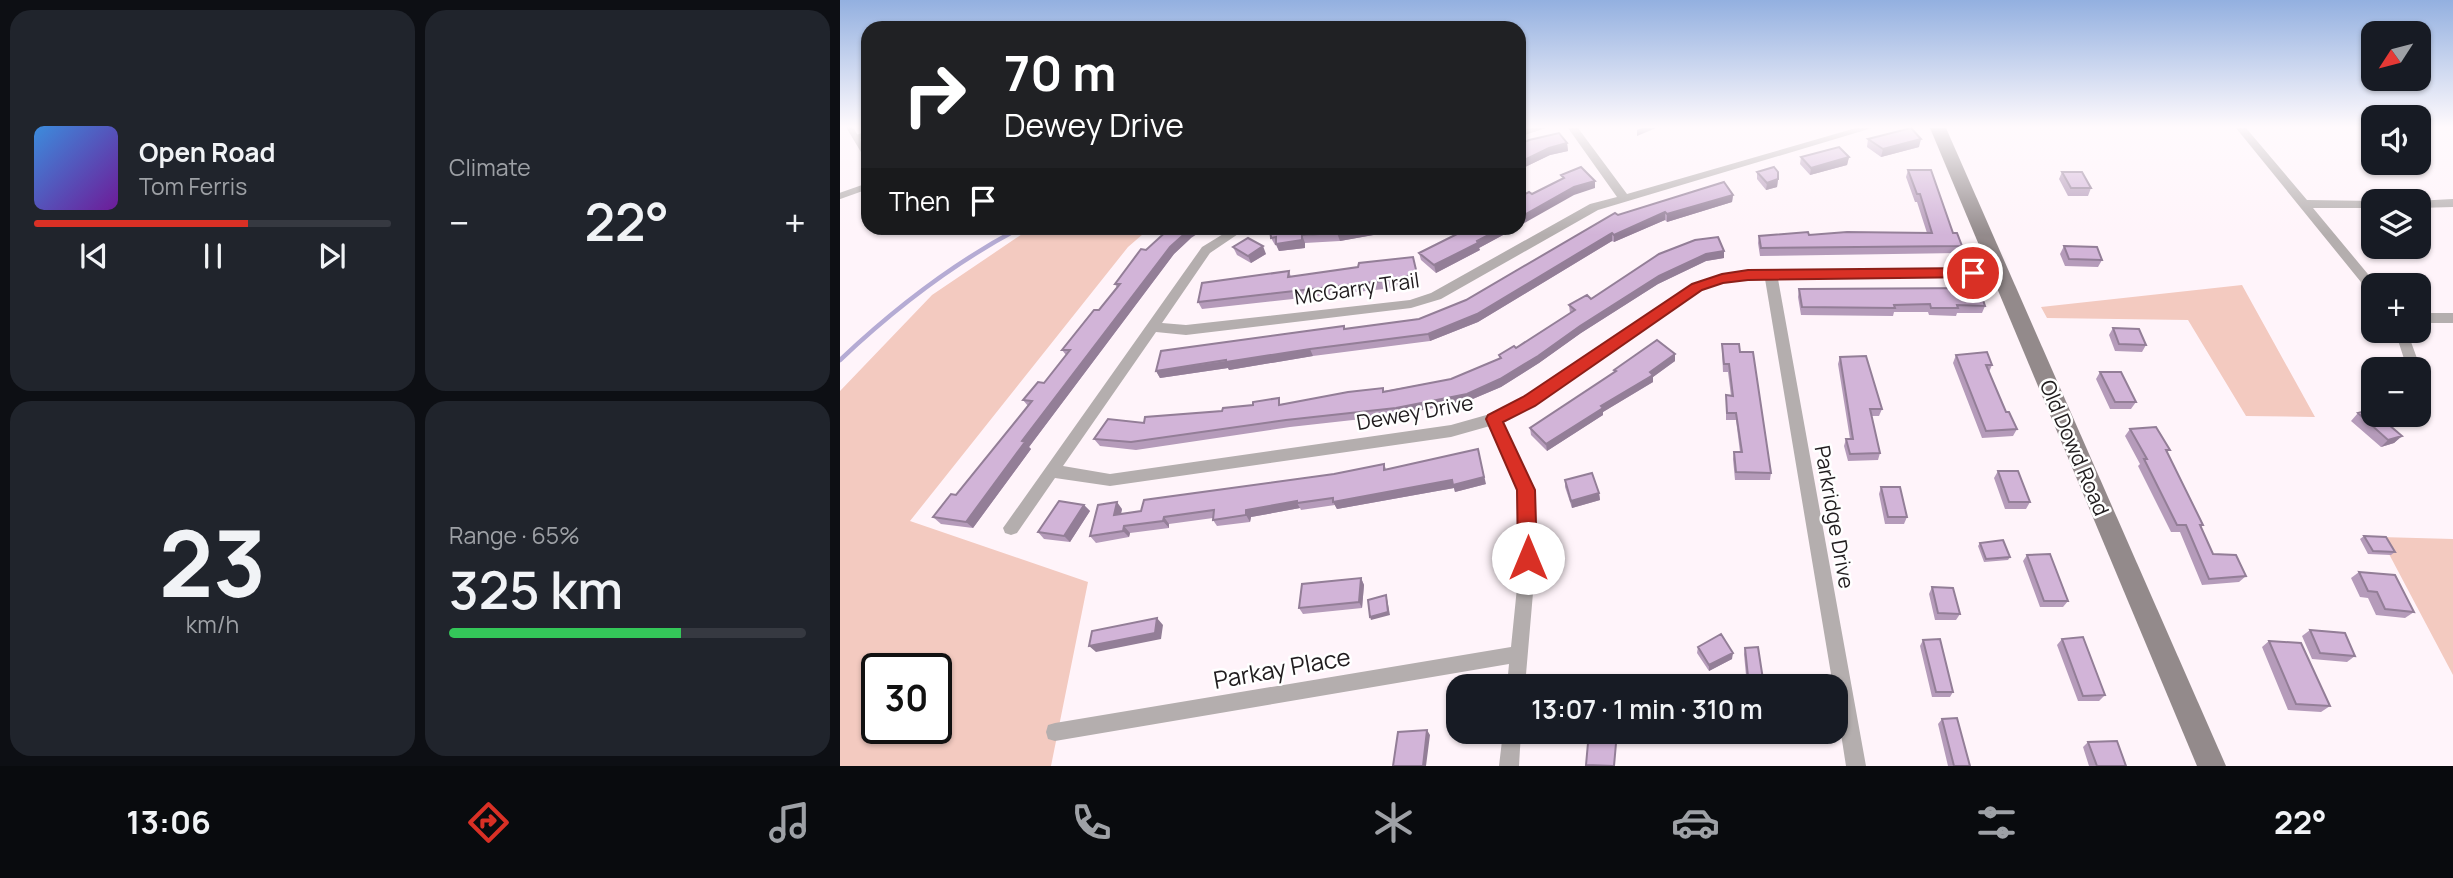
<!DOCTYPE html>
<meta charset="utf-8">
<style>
body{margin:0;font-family:Manrope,sans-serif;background:#20242c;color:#f1f3f6;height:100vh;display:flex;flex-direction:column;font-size:26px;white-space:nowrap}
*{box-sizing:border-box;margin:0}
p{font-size:23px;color:#9ea1a6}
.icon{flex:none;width:38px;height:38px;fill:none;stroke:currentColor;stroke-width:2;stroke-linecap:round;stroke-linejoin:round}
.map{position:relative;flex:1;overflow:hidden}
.details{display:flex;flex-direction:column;gap:10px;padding:10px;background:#0d0f14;width:840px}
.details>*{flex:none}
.banner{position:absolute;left:21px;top:21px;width:665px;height:214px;border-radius:21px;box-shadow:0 2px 5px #0004;background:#202124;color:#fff;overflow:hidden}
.needle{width:46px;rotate:234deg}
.fabs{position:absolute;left:1521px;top:21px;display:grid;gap:14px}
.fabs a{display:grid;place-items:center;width:70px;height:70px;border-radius:14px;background:#171b24;box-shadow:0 2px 5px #0004;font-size:35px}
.speed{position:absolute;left:21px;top:653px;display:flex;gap:14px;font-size:35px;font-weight:700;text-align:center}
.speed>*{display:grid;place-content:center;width:91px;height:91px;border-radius:50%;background:#171b24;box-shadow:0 2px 5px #0004;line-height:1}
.speed .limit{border:4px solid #111;border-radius:10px;background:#fff;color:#111}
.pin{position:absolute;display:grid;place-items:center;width:60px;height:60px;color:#fff;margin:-30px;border:4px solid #fff;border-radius:50%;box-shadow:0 2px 7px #0007}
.me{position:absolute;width:77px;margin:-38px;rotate:0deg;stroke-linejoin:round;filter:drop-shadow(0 0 5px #0008)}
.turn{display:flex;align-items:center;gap:24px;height:147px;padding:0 28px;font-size:32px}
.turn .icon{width:91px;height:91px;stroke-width:2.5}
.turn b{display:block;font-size:49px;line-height:60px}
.then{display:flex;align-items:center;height:66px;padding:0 28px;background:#0003;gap:14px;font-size:26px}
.big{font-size:52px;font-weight:600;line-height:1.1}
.details .widget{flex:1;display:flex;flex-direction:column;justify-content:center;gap:10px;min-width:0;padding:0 24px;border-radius:21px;background:#20242c}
.details .dial{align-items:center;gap:0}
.dial b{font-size:91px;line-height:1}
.song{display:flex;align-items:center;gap:21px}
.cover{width:84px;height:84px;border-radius:10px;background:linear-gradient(135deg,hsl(210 70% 55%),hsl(280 70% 35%))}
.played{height:7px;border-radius:4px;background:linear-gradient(90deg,#d93025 60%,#363941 60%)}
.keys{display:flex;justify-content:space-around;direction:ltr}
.heat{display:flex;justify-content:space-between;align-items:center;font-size:38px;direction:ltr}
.charge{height:10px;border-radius:5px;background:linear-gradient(90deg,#34c759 65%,#363941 0)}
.details .tiles{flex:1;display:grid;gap:10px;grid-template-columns:repeat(2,1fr)}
.trip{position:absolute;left:606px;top:674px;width:402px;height:70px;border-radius:21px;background:#171b24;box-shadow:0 2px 5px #0004;font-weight:600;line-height:70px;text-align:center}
.menu{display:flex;height:112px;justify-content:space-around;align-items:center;background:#090b0e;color:#9ea1a6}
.menu .icon{width:49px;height:49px}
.menu .on{color:#d93025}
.menu b{font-size:32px;color:#f1f3f6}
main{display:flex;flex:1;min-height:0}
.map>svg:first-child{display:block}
.green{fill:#f3cac0;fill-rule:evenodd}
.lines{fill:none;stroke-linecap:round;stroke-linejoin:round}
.stream{stroke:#b5abd4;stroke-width:4.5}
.lane{stroke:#b4aeae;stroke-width:6}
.street{fill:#b4aeae;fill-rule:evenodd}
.secondary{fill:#938a8b;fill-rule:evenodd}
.wall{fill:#b59bba}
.shaded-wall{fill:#937e97}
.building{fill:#d2b4d8;stroke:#937e97;stroke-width:2}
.route{fill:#d93025;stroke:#8d1f18;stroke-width:2}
.labels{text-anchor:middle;stroke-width:5;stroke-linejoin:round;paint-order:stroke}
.street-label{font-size:21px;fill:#201c1e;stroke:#fff}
.near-street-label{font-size:24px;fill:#201c1e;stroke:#fff}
</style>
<main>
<section class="details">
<div class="tiles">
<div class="widget">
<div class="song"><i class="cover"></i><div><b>Open Road</b><p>Tom Ferris</p></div></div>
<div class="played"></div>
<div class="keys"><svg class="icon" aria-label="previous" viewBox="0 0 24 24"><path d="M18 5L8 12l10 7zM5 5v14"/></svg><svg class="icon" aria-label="pause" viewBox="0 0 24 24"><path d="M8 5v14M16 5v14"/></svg><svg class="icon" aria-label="next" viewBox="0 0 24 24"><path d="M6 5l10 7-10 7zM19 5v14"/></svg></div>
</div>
<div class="widget"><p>Climate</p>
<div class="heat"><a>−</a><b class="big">22°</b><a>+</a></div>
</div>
<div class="widget dial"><b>23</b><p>km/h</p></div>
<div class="widget"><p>Range · 65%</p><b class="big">325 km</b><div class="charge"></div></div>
</div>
</section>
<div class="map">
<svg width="1613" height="766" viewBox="0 0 1613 766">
<rect width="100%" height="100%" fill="#fff4fa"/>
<path class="green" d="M191,228H310L288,247L70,521L248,582L211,766H0V391L92,295ZM37,668H96V728H37Z
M1402,285L1475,417L1406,416L1348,320L1207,318L1201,307Z
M1540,537L1613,539V675Z"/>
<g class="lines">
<path class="stream" d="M0,360C55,308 113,263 180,228"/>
<path class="lane" d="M10,128L28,158
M16,138L28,134
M0,196L28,186"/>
<path class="street" d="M689,128H706L679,137V131Z
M728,128H738L787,194L1016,128H1032L758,210L601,299L571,308L346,335L316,332L223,466L270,474L611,425L650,414L684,397L853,284L882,274L908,271L1163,270L1165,273L1163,276L1159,277L938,279L1026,766H1006L996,702V686H993L925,279L883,282L861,290L694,405L662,421L694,490L696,558L685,686H667L669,664L215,741L208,739L206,732L208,725L215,723L671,647L680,558L678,490L650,426L611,437L270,486L215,478L177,533L171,535L165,533L163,528L362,247L393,228H407L370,253L322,323L346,325L570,300L591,293L750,204L777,197Z
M1396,128H1406L1467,200L1536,201H1533V208H1473L1537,285H1533V293L1529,292Z
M1613,199V207L1578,208V201H1575Z
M1578,313H1613V323H1578Z
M1555,331H1567L1578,361L1576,365H1566Z
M663,732H681L679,766H659Z"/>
<path class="secondary" d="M1090,128H1106L1386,766H1357Z"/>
</g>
<path class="wall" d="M1028,139L1079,147L1041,157L1027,147Z
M727,143L728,151L710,155L683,168L679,165V145Z
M961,157H1009L1007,165L970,175L960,164Z
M1068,170L1122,246L1119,253L920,256L918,243L919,236L1087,233L1077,202H1075L1066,177Z
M917,172L938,179L937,187L926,190L917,179Z
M1222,172L1251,188L1248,196H1228L1219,179Z
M893,195L892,202L827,222L825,220L774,242L772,241L638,322L590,341L473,356L389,370L388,368L320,378L316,371L505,329L579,319L626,300L778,215Z
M571,228L500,241L465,243V248L439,251L436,245H435L431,238Z
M629,228H676L639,248L640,250L596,273L581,260L579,253Z
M351,238L334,254L189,447L191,449L133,528L101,524L93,517L116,495L188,406L183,400L204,383L226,355L222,350L259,310L277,288L275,284L306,250Z
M1224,246L1262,260L1258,267L1225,266L1220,254Z
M393,247L426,254L411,263L397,255Z
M884,251V258L866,261L818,284L741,333L699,363L661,387L628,401L558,415L450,427L296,450L260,446L254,439L304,423L382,411L413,405L442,404L543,388L544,391L611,379L660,358L659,355L676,348L730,313L729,305L751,299Z
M573,257L579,282L553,288L362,309L358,302L449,271L451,277L518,267Z
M959,289L1145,306L1142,313H1117L1116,316L1089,315L1088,312H1054L1053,316L961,315L958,297Z
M1273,328L1306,345L1302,352L1275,351L1269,335Z
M882,344L900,352L931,473L930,480H895L893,459L894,452H900L896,420H886V395L891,396L888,372H883L882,351Z
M835,354V361L813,377V382L763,412V415L707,451L691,435L690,428L774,373V370Z
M1116,355L1152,365L1149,372L1166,412L1177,429L1173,436L1142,438L1113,363Z
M1000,357L1042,409L1039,416H1031L1040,453L1038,460L1008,461L1004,446L1006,439H1010L998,364Z
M1260,372L1296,402L1291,409H1270L1256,379Z
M1518,413L1552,427L1562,436L1554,443L1541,447L1511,421Z
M1290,429L1330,450L1327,452L1363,525L1361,527L1373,554L1406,576L1399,582L1362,585L1340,532H1331L1298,466L1300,464L1285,436Z
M544,464L546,469L646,484L615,492L614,488L497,509L495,505L461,510L460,508L411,517L410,522L377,526L373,520V518L329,524V528L290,533L289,537L256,543L250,536L282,509L281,514L301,511Z
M1158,471L1190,502L1186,509H1165L1154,478Z
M725,480L759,493L760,500L732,508L725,487Z
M1041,487L1067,517L1064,524H1045L1039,494Z
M244,505L250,511L230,542L204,539L198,532Z
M1524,536L1555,552L1551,555L1528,554L1520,539Z
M1140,543L1170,557L1168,560L1144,562L1138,546Z
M1187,555L1228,601L1223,607H1200L1183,561Z
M1519,572L1574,612L1565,618L1536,615L1528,598L1520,597L1511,578Z
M521,578L524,585L522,608L463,614L459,608Z
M1092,587L1120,614L1116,620H1095L1089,594Z
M1470,630L1515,656L1507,662L1472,659L1462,636Z
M1222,639L1265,695L1259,701H1238L1217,645Z
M1083,640L1113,692L1110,697H1092L1080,646Z
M1429,641L1490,706L1481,712L1448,710L1422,647Z
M858,647L892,659L869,671L857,653Z
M905,648L924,686H907L904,654Z
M1102,719L1130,766H1108L1098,724Z
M1248,742L1286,766H1249L1243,747Z"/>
<path class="shaded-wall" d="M802,128H816L797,136V130Z
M1081,139L1079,147L1041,157L1043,149Z
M727,143L728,151L710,155L683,168L682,161L709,148Z
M1009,157L1007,165L970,175L971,168Z
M938,179L937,187L926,190L927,183Z
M755,181V188L734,195L679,226V218L734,187Z
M893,195L892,202L827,222V214Z
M825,212V220L774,242V235Z
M351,228H366L351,238L334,254L189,447L191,449L133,528L126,522L182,441L330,247Z
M530,228H573L500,241L497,233Z
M662,228H676L639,248L640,250L596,273L594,265Z
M772,233V241L638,322L590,341L588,334Z
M462,235L465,243V248L439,251L436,244Z
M423,246L426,254L411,263L408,256Z
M884,251V258L866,261L818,284L741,333L699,363L661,387L628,401L558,415L556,408L740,326L819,276L866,254Z
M577,274L579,282L553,288L551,280Z
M470,349L473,356L389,370L388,368L320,378L316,371Z
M835,354V361L813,377V382L763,412V415L707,451L706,444Z
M1559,420L1552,427L1548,424Z
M1562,436L1554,443L1541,447L1548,440Z
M638,449L646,484L615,492L614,488L497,509L493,502L612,480Z
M759,493L760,500L732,508L731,501Z
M457,501V503L460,508L411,517L410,522L406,515V510Z
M277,502L282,509L279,522L274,515Z
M244,505L250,511L230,542L224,536Z
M324,517L329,524V528L323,521Z
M284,526L290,533L289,537L283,531Z
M521,578L524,585L522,608L519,602Z
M546,595L547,599L550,615L531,620L530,617Z
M317,618L323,625L321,639L256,652L249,646Z
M893,653L892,659L869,671V665Z
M587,730L590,735L586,766H583Z"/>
<path class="building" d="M1071,128L1081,139L1043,149L1028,139Z
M719,133L727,143L709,148L682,161L679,158V145L689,140Z
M999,147L1009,157L971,168L961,157Z
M741,167L755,181L734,187L679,218V197L689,192L692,194L724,178L721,175Z
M934,167L938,172V179L927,183L917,172Z
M1068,170H1091L1113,233H1117L1122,246L921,248L919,236L968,232L969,235L1007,232L1092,233L1080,194H1077Z
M1222,172H1242L1251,188H1231Z
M884,182L893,195L827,214L825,212L774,235L772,233L637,314L588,334L470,349L386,362V360L316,371L321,351L504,326V329L579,319L626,300L775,213L778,215Z
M330,228H351L330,247L182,441L185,442L126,522L93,517L111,494L116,495L192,401L183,400L198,382L204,383L230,350H222L254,310H259L280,284H275L301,249L306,250Z
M430,228H530L497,233L462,235V240L436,244V237L431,238Z
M629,228H662L637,241L638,243L594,265L579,253Z
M878,237L884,251L866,254L819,276L740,326L698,356L660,379L627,394L556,408L446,420L291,442L254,439L268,419L304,423L305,417L382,411L383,408L413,405V402L439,398V405L508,392L543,388V392L611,379L661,358L659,355L674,346L676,348L735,310L729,305L747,295L751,299L819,254L855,240Z
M408,238L423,246L408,256L393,247Z
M1224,246L1257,247L1262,260L1229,259Z
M573,257L577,274L551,280L358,302L362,283L449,271L448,277L518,267L519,263Z
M1139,288L1145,306L1117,305L1118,308H1091L1090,304L1054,305L1055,308L962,307L959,289Z
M1273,328L1299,329L1306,345L1279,344Z
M817,340L835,354L810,372L813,375L761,406L763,408L706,444L690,428L776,371L774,370Z
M882,344H899L900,352H913L931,473L896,472L894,452H902L896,413H887L886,395L893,396L889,364H884Z
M1147,352L1152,365H1146L1166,412H1169L1177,429L1146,431L1116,355Z
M1026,356L1042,409H1030L1040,453L1010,454L1006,439H1013L1000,357Z
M1260,372H1281L1296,402H1275Z
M1533,409V415H1554L1559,420L1548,424L1562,436L1548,440L1518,413Z
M1316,427L1330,450H1326L1363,525H1360L1373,554L1396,555L1406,576L1369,579L1346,525H1337L1304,459H1307L1290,429Z
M638,449L644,477L613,485L612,480L493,502V498L457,503V501L406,510V515L373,520L374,510L324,517L323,521L284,526L283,531L250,536L258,505L277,502L274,515L301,511L304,500L494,474L544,464V470Z
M1158,471H1178L1190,502H1169Z
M752,473L759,493L731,501L725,480Z
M1041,487H1060L1067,517H1048Z
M219,501L244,505L224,536L198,532Z
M1524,536L1546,537L1555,552L1533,551Z
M1163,540L1170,557L1146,559L1140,543Z
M1210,554L1228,601H1204L1187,555Z
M1519,572L1555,575L1574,612L1545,609L1537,592L1528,591Z
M521,578L519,602L459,608L462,584Z
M1092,587L1113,588L1120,614L1098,613Z
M546,595L548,612L530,617L528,600Z
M317,618L315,633L249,646L252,631Z
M1470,630L1505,633L1515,656L1480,653Z
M881,634L893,653L869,665L858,647Z
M1243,637L1265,695L1243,696L1222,639Z
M1100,639L1113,692H1096L1083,640Z
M1429,641L1461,643L1490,706L1456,704Z
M918,647L924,686H909L905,648Z
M1117,718L1130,766H1114L1102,719Z
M587,730L583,766H553L558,732Z
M749,732H777L774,766L746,765Z
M1277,741L1286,766H1257L1248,742Z"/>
<linearGradient id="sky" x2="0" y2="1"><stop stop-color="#93b0e0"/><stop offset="0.54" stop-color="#fffafd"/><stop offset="1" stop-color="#fffafd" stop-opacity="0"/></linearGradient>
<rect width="1613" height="235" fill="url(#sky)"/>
<path class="route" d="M1133,268L1141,273L1138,277L908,280L883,283L862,290L695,406L663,422L695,490L697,558L694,564L688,566L681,564L678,558L677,490L646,419L648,415L683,397L852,284L882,274L908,270Z"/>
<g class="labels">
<g class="street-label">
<text transform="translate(517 289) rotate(-8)" y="7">McGarry Trail</text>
<text transform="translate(575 413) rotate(-10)" y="7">Dewey Drive</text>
<text transform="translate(1234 448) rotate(67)" y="7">Old Dowd Road</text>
<text transform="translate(994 517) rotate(80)" y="7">Parkridge Drive</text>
</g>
<g class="near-street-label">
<text transform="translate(442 669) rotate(-10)" y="8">Parkay Place</text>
</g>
</g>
</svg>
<div class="fabs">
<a><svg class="needle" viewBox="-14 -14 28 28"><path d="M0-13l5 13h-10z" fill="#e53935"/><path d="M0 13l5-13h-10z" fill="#9ea1a6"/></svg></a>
<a><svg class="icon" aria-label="sound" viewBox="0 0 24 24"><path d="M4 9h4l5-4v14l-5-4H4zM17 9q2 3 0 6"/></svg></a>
<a><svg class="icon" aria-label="layers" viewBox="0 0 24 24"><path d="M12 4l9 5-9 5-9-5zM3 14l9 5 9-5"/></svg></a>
<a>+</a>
<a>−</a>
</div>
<div class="speed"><div class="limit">30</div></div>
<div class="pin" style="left:1133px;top:273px;background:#d93025"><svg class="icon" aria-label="arrive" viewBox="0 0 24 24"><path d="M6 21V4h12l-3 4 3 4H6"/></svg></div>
<svg class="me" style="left:688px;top:558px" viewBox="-20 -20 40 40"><circle r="19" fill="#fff"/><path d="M0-13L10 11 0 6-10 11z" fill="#d93025"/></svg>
<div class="trip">13:07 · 1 min · 310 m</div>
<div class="banner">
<div class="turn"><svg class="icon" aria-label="right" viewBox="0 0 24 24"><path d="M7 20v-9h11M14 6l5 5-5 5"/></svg><div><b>70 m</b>Dewey Drive</div></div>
<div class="then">Then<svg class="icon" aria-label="arrive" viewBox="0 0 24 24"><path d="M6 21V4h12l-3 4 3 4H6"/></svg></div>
</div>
</div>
</main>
<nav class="menu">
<b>13:06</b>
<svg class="icon on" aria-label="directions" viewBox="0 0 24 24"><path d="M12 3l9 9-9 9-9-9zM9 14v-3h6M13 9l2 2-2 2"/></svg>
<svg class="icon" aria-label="music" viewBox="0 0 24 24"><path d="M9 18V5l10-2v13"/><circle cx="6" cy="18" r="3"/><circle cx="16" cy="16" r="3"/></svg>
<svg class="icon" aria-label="phone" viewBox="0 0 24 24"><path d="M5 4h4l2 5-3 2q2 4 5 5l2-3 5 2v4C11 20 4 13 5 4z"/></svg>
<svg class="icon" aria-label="climate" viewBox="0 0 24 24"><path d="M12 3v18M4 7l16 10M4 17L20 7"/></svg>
<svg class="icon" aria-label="car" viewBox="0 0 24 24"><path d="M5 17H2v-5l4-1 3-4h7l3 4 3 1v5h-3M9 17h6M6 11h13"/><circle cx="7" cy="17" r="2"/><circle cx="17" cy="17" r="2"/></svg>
<svg class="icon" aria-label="filters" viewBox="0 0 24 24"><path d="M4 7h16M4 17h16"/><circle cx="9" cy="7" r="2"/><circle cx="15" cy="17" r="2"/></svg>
<b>22°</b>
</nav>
